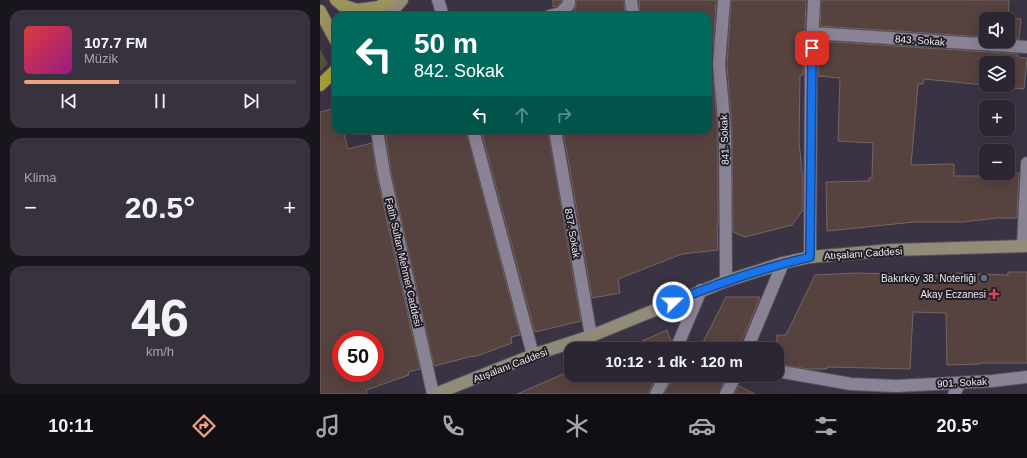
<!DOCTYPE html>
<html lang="tr">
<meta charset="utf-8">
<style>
body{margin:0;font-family:Arial,sans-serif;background:#38323e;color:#f1f3f6;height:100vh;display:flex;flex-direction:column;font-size:15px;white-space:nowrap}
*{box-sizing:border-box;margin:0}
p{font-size:13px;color:#a6a5ac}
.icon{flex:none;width:22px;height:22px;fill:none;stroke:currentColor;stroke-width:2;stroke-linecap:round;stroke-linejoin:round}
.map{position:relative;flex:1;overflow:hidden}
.panel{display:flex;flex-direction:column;gap:10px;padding:10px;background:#18151c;width:320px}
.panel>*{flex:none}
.guide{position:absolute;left:12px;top:12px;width:380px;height:122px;border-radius:12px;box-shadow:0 4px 16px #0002,0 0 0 1px #48434d;background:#00695c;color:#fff;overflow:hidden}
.tools{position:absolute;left:659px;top:12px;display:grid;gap:8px}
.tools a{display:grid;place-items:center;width:36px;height:36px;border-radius:8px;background:#2c2632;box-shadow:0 4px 16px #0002,0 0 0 1px #48434d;font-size:20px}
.speed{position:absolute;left:12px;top:330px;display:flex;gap:8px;font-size:20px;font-weight:700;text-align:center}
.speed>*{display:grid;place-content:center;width:52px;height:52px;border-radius:50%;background:#2c2632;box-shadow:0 4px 16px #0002,0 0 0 1px #48434d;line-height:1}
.speed .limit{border:6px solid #d22;background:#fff;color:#111}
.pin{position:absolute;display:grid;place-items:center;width:34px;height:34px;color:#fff;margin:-17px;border-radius:8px;box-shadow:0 2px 6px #0006}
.me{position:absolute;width:44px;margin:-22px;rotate:68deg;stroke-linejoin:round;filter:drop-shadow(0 0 3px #0008)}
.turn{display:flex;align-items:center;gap:14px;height:84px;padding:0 16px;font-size:18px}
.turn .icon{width:52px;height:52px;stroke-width:2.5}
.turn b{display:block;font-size:28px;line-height:34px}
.lanes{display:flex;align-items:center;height:38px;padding:0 16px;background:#0003;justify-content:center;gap:20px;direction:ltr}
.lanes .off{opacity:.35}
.big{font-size:30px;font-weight:700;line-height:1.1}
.panel .tile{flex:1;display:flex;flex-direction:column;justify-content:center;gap:6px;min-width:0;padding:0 14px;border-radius:12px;background:#38323e}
.panel .dial{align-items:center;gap:0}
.dial b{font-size:52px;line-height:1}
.song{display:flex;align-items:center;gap:12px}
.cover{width:48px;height:48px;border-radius:6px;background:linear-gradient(135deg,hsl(0 70% 55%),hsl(310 70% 35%))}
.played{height:4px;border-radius:2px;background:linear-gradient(90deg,#f2a17e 35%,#48434d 35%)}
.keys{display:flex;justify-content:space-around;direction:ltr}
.heat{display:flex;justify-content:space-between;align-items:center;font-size:22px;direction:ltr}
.trip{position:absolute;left:244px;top:342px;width:220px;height:40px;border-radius:12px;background:#2c2632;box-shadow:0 4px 16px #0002,0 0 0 1px #48434d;font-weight:700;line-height:40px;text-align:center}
.tabs{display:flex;height:64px;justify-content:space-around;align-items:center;background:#120f14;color:#a6a5ac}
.tabs .icon{width:28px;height:28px}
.tabs .current{color:#f2a17e}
.tabs b{font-size:18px;color:#f1f3f6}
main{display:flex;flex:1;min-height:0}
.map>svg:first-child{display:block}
.green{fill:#525835}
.building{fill:#56423f;stroke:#796461;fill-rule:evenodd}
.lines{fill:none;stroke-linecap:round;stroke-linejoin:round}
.street-casing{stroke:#56515d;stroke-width:14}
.secondary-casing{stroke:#56515d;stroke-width:14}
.primary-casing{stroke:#56515d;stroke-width:14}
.highway-casing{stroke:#56515d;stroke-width:14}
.street{stroke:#8a8395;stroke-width:12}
.secondary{stroke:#928b7a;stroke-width:12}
.primary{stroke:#9b945f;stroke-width:12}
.highway{stroke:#a69f3b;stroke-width:12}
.route-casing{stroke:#114b97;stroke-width:10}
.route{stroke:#1a73e8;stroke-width:7}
.service-dot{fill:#5c6f8a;stroke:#201d24;stroke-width:1.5}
.health-dot{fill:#e0444e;stroke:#201d24;stroke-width:1.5}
.labels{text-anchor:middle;stroke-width:4;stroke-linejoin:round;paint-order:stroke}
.street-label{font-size:10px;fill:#ede9f2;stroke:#201d24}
.poi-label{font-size:10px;fill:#ede9f2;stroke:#201d24;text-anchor:end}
</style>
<main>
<section class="panel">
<div class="tile">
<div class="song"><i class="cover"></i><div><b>107.7 FM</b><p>Müzik</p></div></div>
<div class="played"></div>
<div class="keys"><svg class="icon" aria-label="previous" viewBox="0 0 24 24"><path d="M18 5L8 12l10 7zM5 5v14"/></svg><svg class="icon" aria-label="pause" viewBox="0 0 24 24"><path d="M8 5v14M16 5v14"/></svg><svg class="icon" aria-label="next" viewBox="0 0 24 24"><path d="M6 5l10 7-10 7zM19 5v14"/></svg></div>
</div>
<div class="tile"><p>Klima</p>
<div class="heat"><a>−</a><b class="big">20.5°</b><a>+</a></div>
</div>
<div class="tile dial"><b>46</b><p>km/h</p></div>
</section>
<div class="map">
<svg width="707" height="394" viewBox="0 0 707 394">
<rect width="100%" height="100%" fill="#3a3343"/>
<path class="green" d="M0,49L8,64L0,71Z"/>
<path class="building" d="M233,0H242V1L237,6L233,7Z
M256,0H304L305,16H248L255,9L256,5Z
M319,0H396L392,66L398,131V226H397L398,250L362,254L298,279L300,293L272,298L243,130H388V16H320Z
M411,0H486L483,75H480L479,141L483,183V210L472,225L425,237L413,232L412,131L407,65Z
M501,0H689L688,18L701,19L699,39L688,38V19H666V37L500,26Z
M500,41L698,54V57L707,58L704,89L604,79L603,84H598L591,165L634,164V176H675V173H699L697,218H677L642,222H594L507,231L506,182L549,181V178H552L553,143L518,141L520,78L498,76ZM666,63H688V85H666Z
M16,108V130H23L28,149L52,143L57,176L100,369L88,372L89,375L46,390L47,394H0V112ZM21,339H55V373H21Z
M65,130H146L200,335L191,337L192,343L154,357L153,356L114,366L71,173Z
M161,130H228L261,321L215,332Z
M688,272H707V363H660V364L627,365L626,313L593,312L590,369L507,367V369H487L457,364V335H466L495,275L537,273L631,276V273L688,275Z
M406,297H440L428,327L417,349H382L380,348Z
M347,330L351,341L349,349H304Z
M248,372H251V375H338L329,391V394H197Z
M353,375H398L405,379L399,394H344L353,378Z
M419,386L435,394H414Z"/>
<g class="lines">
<defs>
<path id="street" d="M118,0L123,16
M311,0L313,16
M404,0L399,65L405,131L406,281
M229,16L241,13L249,4V0
M493,33L707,47
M57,130L64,174L113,394
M153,130L213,355
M235,130L271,336
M703,246L707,163
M490,257L491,64L494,0
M356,349L381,290
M427,349L463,263
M457,371L531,384L576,386L672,381L707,377
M336,394L346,375
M406,394L416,375
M634,394L640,383"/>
<path id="secondary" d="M68,16L82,0
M115,394L213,355L271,336L406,281L463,263L490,257L572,250L707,246"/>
<path id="primary" d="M16,0L22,5L37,10L59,7L69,0
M0,11L16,41"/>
<path id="highway" d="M0,85L16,70"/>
</defs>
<use href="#street" class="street-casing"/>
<use href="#secondary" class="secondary-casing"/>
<use href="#primary" class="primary-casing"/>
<use href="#highway" class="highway-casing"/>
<use href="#street" class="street"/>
<use href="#secondary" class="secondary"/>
<use href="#primary" class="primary"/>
<use href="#highway" class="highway"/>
</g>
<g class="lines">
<defs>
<path id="route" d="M353,302C398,283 443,268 490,257L492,48"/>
</defs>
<use href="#route" class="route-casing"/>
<use href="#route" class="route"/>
</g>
<circle class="service-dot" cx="664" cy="278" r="4"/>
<path class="health-dot" d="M672 288h4v4h4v4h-4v4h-4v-4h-4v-4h4z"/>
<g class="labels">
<g class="street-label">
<text transform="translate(600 40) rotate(4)" y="4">843. Sokak</text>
<text transform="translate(404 140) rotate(-92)" y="4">841. Sokak</text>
<text transform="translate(253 233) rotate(80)" y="4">837. Sokak</text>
<text transform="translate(543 253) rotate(-4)" y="4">Atışalanı Caddesi</text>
<text transform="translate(84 262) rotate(77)" y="4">Fatih Sultan Mehmet Caddesi</text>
<text transform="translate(190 365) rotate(-21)" y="4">Atışalanı Caddesi</text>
<text transform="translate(642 382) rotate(-3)" y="4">901. Sokak</text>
</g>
<g class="poi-label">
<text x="656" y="282">Bakırköy 38. Noterliği</text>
<text x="666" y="298">Akay Eczanesi</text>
</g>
</g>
</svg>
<div class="tools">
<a><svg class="icon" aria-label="sound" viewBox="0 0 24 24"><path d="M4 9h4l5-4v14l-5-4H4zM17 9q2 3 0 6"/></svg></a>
<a><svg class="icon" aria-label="layers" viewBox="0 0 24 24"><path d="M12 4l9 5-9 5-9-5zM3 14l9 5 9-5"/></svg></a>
<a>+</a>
<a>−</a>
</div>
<div class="speed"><div class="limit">50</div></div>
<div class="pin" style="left:492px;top:48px;background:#d93025"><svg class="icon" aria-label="arrive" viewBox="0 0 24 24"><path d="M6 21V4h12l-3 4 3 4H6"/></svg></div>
<svg class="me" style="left:353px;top:302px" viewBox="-20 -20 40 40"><circle r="17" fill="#1a73e8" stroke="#fff" stroke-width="3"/><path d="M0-11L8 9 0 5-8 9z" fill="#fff"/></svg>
<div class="trip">10:12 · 1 dk · 120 m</div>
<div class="guide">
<div class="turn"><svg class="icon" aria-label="left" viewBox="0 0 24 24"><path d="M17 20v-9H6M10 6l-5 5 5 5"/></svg><div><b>50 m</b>842. Sokak</div></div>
<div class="lanes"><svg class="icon" aria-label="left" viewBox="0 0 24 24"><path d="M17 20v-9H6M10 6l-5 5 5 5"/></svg><svg class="icon off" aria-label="ahead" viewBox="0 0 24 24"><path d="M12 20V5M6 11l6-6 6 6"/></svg><svg class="icon off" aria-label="right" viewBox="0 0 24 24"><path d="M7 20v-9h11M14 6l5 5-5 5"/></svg></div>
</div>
</div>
</main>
<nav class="tabs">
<b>10:11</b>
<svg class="icon current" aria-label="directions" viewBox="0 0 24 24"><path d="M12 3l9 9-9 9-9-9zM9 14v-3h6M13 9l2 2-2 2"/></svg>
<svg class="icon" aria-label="music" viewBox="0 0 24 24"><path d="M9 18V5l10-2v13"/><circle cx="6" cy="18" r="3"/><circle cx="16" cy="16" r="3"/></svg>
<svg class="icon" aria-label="phone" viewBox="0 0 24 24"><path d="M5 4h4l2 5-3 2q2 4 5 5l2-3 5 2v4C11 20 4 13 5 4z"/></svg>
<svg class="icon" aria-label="climate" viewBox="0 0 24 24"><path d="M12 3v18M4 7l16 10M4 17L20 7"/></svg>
<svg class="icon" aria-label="car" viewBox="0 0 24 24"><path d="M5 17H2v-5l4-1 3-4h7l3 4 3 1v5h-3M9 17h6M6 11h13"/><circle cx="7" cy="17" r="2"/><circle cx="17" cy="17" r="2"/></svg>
<svg class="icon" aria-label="filters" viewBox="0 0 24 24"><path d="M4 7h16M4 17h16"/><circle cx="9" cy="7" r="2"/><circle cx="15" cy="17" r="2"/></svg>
<b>20.5°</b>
</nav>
